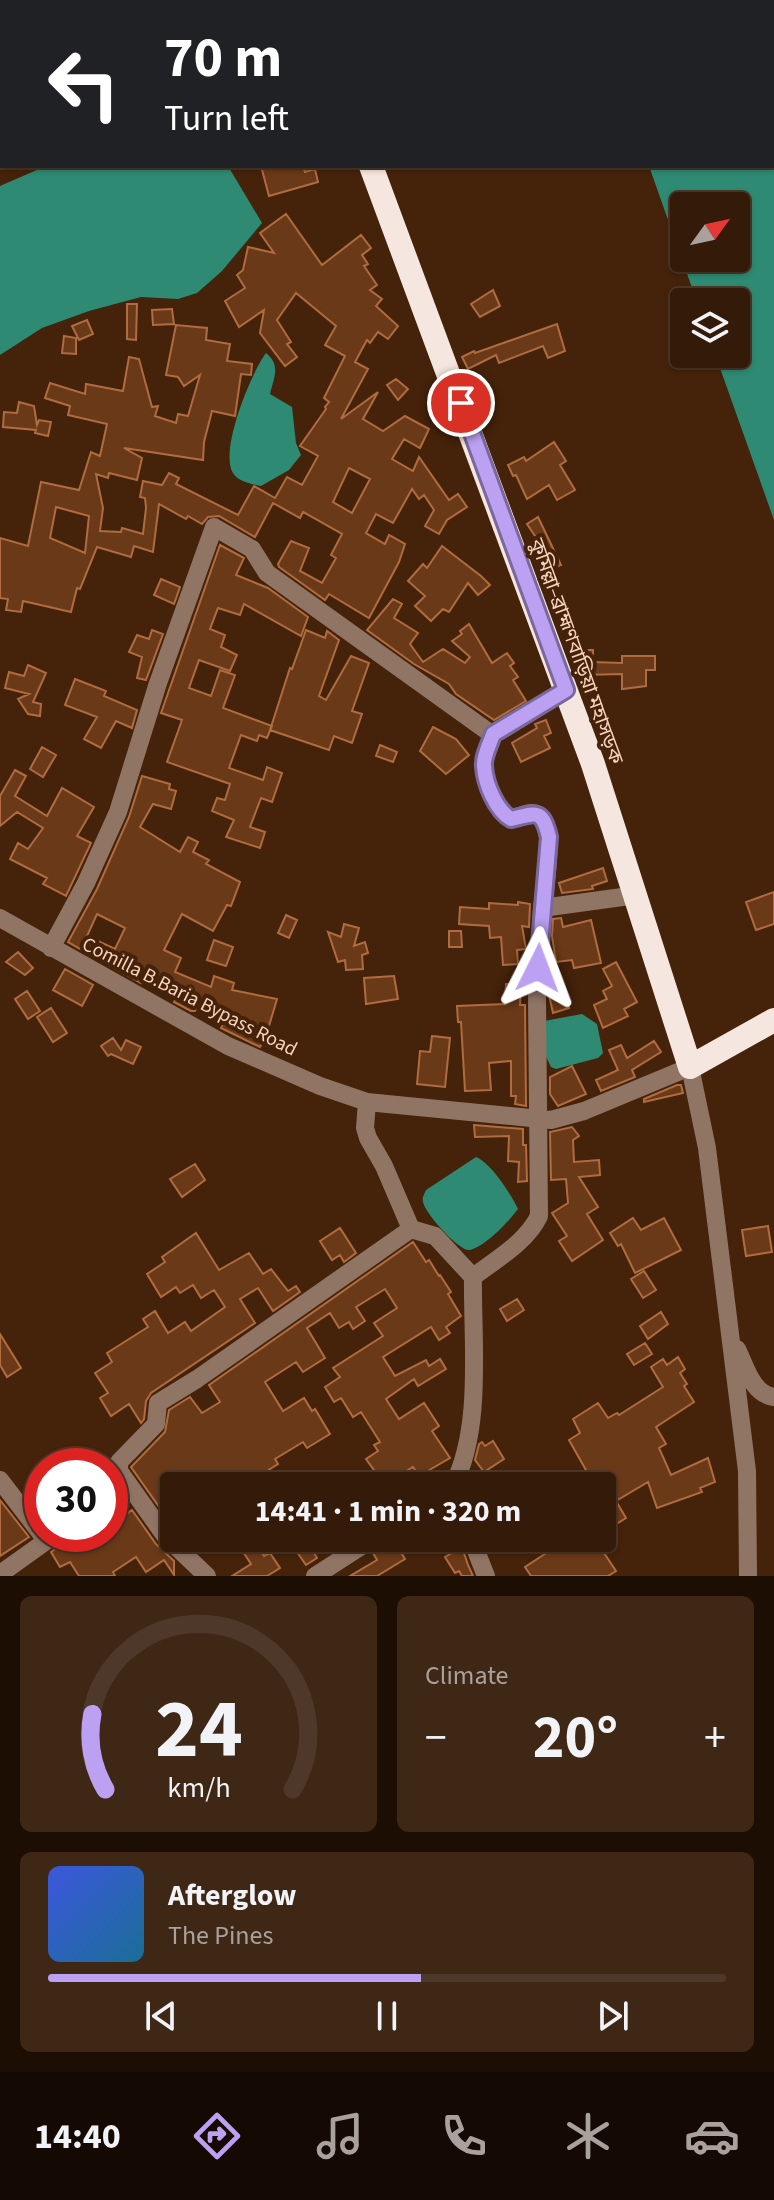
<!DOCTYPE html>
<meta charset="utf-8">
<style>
body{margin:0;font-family:"Source Sans 3","Noto Sans Bengali",sans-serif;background:#3f2716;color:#f1f3f6;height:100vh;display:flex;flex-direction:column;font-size:30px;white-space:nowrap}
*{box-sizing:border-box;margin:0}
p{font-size:26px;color:#a9a19c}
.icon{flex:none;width:44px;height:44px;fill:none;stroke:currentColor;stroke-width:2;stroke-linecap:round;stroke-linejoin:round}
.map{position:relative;height:1576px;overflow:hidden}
.side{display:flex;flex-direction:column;gap:20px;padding:20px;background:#1d0e04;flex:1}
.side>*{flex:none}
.hud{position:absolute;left:0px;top:0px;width:774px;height:168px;box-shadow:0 2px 6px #0004,0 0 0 2px #4e3829;background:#202124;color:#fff;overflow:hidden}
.needle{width:52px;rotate:57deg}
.controls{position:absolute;left:670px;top:192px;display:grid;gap:16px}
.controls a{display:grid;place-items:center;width:80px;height:80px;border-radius:8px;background:#341a08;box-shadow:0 2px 6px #0004,0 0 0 2px #4e3829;font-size:40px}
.speed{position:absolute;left:24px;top:1448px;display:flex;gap:16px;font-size:40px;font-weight:700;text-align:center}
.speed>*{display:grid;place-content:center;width:104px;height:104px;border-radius:50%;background:#341a08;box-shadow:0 2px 6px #0004,0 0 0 2px #4e3829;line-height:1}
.speed .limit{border:12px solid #d22;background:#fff;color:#111}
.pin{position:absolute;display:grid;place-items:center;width:68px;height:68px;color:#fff;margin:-34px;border:4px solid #fff;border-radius:50%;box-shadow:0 2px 8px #0007}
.me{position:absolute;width:88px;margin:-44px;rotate:3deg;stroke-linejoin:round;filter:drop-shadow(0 0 6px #0008)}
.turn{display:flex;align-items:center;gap:28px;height:168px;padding:0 32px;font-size:36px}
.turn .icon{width:104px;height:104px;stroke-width:2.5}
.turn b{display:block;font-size:56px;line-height:68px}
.big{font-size:60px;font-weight:700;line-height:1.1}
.side .tile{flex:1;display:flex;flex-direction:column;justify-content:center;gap:12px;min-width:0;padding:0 28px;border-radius:12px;background:#3f2716}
.side .dial{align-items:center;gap:0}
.dial svg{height:208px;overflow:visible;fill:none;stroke:#4e3829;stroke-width:7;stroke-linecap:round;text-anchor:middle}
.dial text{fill:#f1f3f6;stroke:none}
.song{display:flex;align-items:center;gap:24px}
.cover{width:96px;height:96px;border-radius:12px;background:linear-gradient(135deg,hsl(230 70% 55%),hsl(200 70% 35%))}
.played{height:8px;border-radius:4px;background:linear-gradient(90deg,#bca0f2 55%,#4e3829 55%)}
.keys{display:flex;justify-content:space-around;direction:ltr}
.heat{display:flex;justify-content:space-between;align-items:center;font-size:44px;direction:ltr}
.side .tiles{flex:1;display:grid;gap:20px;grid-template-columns:1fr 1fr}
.tile:last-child{grid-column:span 2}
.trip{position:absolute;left:160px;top:1472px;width:456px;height:80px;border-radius:8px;background:#341a08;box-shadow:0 2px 6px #0004,0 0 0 2px #4e3829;font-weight:700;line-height:80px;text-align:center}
.tab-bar{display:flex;height:128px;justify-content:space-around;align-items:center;background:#150a03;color:#a9a19c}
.tab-bar .icon{width:56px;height:56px}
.tab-bar .on{color:#bca0f2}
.tab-bar b{font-size:36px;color:#f1f3f6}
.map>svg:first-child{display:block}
.water{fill:#2e8a72;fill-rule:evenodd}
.building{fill:#6a3917;stroke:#b06c40;stroke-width:2;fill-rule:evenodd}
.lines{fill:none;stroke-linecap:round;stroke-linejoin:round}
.minor{stroke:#907565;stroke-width:18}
.highway{stroke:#f5e7df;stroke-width:24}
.route-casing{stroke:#7a689d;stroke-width:20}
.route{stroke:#bca0f2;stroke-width:14}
.labels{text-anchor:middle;stroke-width:8;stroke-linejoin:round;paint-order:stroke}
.street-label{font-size:20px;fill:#f9d3bd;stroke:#45220a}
</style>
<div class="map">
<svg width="774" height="1576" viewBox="0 0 774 1576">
<rect width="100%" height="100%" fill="#45220a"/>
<path class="water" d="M772,22L774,28V520L715,354H736V302H697L649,166H772ZM736,206V258H684V206Z
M46,166H228L262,223L222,271L197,293L178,299L141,297L89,311L42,328L0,355V186Z
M266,353C281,365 274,377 270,394L292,407L296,443L301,455L289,470L261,486C252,484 238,482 233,473C219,451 251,373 266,353Z
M582,1014L597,1024L603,1053L598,1058L556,1069L551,1067L544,1052V1021Z
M476,1157C492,1164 510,1193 518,1209C509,1221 486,1246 470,1250C459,1252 425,1213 423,1202C422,1197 424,1195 426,1190Z"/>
<path class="building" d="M261,166H303L305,172L315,169L318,182L269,196Z
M286,214L322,265L361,235L371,248L362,255L368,264L364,266L377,285L370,290L382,299L376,306L398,326L388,339L378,332L370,343L367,340L355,362L368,369L341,419L378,392L363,419L383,431L405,416L429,429L420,448L404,439L392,459L413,471L419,457L449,500L458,494L467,507L447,520L439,534L425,526L434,510L424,495L419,499L412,489L393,523L376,514L366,533L385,544L389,535L405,544L399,562L369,618L329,594L325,600L279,567L278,564L291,541L309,548L300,571L322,583L336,558L331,555L342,534L303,512L300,518L273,503L255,537L219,516L208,517L202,524L188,516L186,519L159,504L153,552L134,546L131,557L97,547L80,589L77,588L71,612L23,601L21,612L6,610L8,599L0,598V538L28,546L41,482L79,490L91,452L100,456L107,424L68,415L70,406L45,398L50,383L85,394L86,384L123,391L129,357L139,359L152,407L158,406L155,416L176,423L178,414L188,416L200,375L184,386L178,377L166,375L176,325L207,328L206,340L230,344L227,361L252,364L251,375L241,374L235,416L212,411L204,442L203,460L124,448L142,458L137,480L109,473L108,478L96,474L103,508L100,531L121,532L122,528L143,534L146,508L145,498L140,497L143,481L162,485L169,473L179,478L176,484L238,515L254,486L275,498L287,477L302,485L318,456L300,446L326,409L325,407L329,402L324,398L345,356L325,345L336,326L296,293L277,320L291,342L287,344L297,357L285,366L260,333L264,310L239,327L225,301L245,288L237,275L243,270L248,247L274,253L260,233ZM349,468L370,479L352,513L333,502ZM56,507L89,516L85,553L50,538Z
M493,290L500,306L480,317L471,304Z
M127,304H137L136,340L127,339Z
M172,309L174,324L153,325L152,310Z
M87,320L93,334L79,340L72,326Z
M557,324L565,351L548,358L543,346L499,363L496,355L468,369L462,357L474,351L475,353Z
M64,336L76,338V354L62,353Z
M396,379L408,389L398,400L387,385Z
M19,402L34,406L37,425L39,420L51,422L48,436L35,433L36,430L3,427L4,412L17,413Z
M554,442L566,461L560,465L575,490L557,500L549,485L527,499L516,475L513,476L508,465L524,457L526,461Z
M538,517L561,565L548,570L535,540L537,539L527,524Z
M220,545L244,558L236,575L268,588L308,617L301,636L244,604L240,615L218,608L210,629L225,635L221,647L237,655L230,671L199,660L189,688L211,696L220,670L235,675L223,708L272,726L267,738L259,735L257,741L241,735L229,768L263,780L267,767L282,773L272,802L261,798L250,827L265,832L260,848L226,837L234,820L212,811L217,798L225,800L230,784L167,762L182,720L161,713Z
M442,546L481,576L490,585L478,595L468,583L449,612L443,609L431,621L415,606L425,596L408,581L423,564L427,568Z
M161,579L180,587L174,604L154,595Z
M393,599L402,604L394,618L418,633L410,644L423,662L443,649L465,663L470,657L452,641L462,634L460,631L469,624L492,663L507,653L514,663L510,666L518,677L513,680L526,701L494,720L456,694L449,684L414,664L367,630Z
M152,630L163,634L146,680L137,678L142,657L129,652L137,635L149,639Z
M306,630L325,638L327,631L339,640L319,696L326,700L351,656L369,663L352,711L362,714L352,743L334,736L329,750L270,730L290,668L292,669Z
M581,650H593V662L622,663V656H655V670H646V686L622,689V674L581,675Z
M28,665L46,673L33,702L41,704L40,716L28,714L18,699L29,694L5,688L9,672L24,676Z
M75,679L106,691L104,696L137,710L132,728L116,721L101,748L84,739L97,717L65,705Z
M546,720L551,733L544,736L550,748L521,762L512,743L537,728L535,724Z
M433,727L456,739L469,755L446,774L420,751Z
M380,745L397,752L393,762L376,756Z
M42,747L56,755L43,777L30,769Z
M15,770L26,776L15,796L47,816L62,788L94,807L77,836L91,843L66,896L43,884L47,878L10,859L18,843L28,849L43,828L17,812L0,826V796Z
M142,776L170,784L169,789L176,791L171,809L153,804L140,827L180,852L188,837L198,842L193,852L209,860L206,864L240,882L231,906L227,905L213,931L182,914L164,950L181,958L175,972L211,987L214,976L234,983L232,990L277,999L266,1036L260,1047L221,1028L228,1012L199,1002L195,1011H191L174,1002L179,994L143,978L141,983L68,942L97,889L129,817ZM97,914L125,928L115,949L87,936Z
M603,868L607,881L592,886L593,889L562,893L559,883Z
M774,892V924L756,930L746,902Z
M518,902L530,904L529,927L522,926L526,949L517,950L518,964L503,965L501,937L490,938L489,926L459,924L460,907L489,909V903L518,905Z
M286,915L297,920L289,938L278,933Z
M561,918L563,927L591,920L601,963L574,968L572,960L556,962L552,936L553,919Z
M344,924L359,928L354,946L365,942L368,953L362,955L363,969L346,970L345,960L338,962L328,932L341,937Z
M449,931H461L462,947H449Z
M214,940L233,947L226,966L207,960Z
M18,952L33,968L25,975L6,962Z
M616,962L637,1002L624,1009L628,1016L603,1028L594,1005L607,999L603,991L612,986L603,969Z
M65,969L93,985L82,1006L53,990Z
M394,976L398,999L366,1004L364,978Z
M506,984H521L520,1005H525L526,1106L515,1104L516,1096H511V1061L489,1063L491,1090L465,1091L461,1022H458L457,1006L505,1004Z
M27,991L40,1011L28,1019L15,999Z
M564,991L569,1008L553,1013L549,995Z
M51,1008L67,1033L53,1042L37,1017Z
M432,1036L450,1038L445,1087L417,1084L420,1051L430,1052Z
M113,1038L121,1050L126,1040L141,1047L133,1064L111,1054L108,1056L101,1046Z
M654,1041L661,1052L632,1070L635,1077L601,1091L596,1080L618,1070L609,1050L621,1045L627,1058Z
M572,1066L586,1094L558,1106L550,1094V1077Z
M677,1085H681L683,1093L644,1102V1099Z
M474,1125L523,1129V1145H526L527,1181L518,1182L519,1162L508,1161L509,1136L475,1137Z
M572,1127L579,1136L573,1140L574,1162L599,1160L600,1175L579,1177L598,1207L587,1214L603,1240L572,1261L559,1241L567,1236L552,1213L568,1203L566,1179L551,1180L550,1132Z
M195,1164L205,1180L182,1197L170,1179Z
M633,1218L641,1230L664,1218L681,1250L635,1273L621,1244L618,1246L610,1233Z
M768,1226L772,1252L746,1256L742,1230Z
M340,1228L356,1253L344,1262L340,1255L332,1260L320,1241Z
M196,1233L219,1270L249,1253L263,1274L271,1269L288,1291L296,1286L300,1292L273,1311L258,1288L240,1299L255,1323L151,1393L146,1401L144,1419L141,1423L129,1404L111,1416L100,1398L108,1393L95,1373L112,1362L107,1353L148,1327L143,1319L155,1311L168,1333L185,1322L191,1331L225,1307L214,1290L201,1298L193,1285L180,1293L176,1287L161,1297L147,1274L165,1262L162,1257Z
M413,1242L426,1262L429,1260L439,1276L440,1275L451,1292L448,1294L461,1316L446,1327L450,1333L439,1340L431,1327L383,1357L395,1376L426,1360L429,1366L440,1359L446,1369L418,1386L414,1379L386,1399L399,1419L424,1403L439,1426L432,1431L450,1458L419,1476L413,1467L384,1486H356L376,1473L366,1459L378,1451L374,1445L380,1442L361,1412L353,1417L341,1398L334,1402L325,1387L340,1377L333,1368L383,1336L374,1323L397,1308L385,1289L356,1307L365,1321L353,1329L349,1322L339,1328L330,1313L307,1328L325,1358L303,1372L296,1362L265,1382L283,1411L304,1398L312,1411L315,1409L330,1434L307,1448L303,1442L275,1459L278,1464L243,1486H214L208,1476L192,1486H174V1528L131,1467L165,1432L169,1410L190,1397L202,1413L220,1402L209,1385Z
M644,1271L656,1290L643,1298L631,1279Z
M517,1299L524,1310L507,1321L500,1309Z
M661,1312L668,1324L648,1339L640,1326Z
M0,1334L21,1368L7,1377L0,1365Z
M645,1343L652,1354L634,1365L627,1354Z
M678,1357L685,1369L680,1373L687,1384L684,1386L694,1402L656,1427L666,1444L659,1448L671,1475L708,1458L715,1482L700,1488L702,1492L657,1508L648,1482L616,1501L626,1518L602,1533V1486H595L569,1440L580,1433L573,1419L598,1403L608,1418L617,1413L619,1415L663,1387L651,1367L663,1359L667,1365Z
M493,1441L504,1459L484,1472L475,1460L479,1444L482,1442L485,1446Z
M0,1500L29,1537L0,1556Z
M132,1510L156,1544L174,1561V1575L164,1560L146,1572L136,1557L113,1572L115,1576H79L70,1562L60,1567L51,1552L64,1543L68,1534H86L90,1541L101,1534H110V1528L116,1525L114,1523Z
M234,1538H252L264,1556L270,1553L280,1568L267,1576H232L251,1564Z
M287,1538H333L313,1551L317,1558L306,1565Z
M392,1538L405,1559L377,1576H350L377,1560L373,1553L381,1548L386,1540Z
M560,1538H594L616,1571L608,1576H531L525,1567L563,1542Z
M462,1547L468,1565L473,1576H462L459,1571L455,1573L445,1557Z"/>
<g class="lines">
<path class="minor" d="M102,0L103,2
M493,734C490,744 484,756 484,766C485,784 496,810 511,819C517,818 525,813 530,813C561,811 544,891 542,908
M0,918L228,1046L320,1086L367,1102L551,1120L584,1111L690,1067L707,1148L747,1471L748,1576
M51,948L86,883L118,812L158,683L214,527L252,549L267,573L490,733L500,731L566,690
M411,1229L435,1236L473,1277
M737,1349C746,1367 752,1394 774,1397
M0,1480L46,1540
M453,1486C483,1427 472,1342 473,1277C495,1260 526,1243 539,1216L537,997L542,908L637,895
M110,1497L128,1484
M471,1538L486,1576
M0,1574L56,1534
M207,1576L166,1537L119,1471V1462L156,1424L158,1403L197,1379L411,1229L384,1166L368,1138L365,1128L367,1102
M315,1576L374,1538"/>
<path class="highway" d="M313,0L314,2
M172,2L177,0
M0,50L2,49
M371,166L593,764L690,1067L774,1020"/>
</g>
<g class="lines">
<defs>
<path id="route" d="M461,403L566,690L493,734C490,744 483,756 484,766C485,784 496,810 511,819C536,813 542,808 549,837L538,968"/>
</defs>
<use href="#route" class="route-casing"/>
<use href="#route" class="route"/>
</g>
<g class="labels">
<g class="street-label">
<text transform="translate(577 651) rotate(70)" y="7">কুমিল্লা–ব্রাহ্মণবাড়িয়া মহাসড়ক</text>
<text transform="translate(190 996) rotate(27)" y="7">Comilla B.Baria Bypass Road</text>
</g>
</g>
</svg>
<div class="controls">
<a><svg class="needle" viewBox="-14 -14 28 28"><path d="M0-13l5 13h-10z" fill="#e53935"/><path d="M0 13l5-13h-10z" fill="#a9a19c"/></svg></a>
<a><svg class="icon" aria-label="layers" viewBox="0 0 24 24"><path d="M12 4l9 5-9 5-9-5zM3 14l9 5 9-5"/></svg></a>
</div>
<div class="speed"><div class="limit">30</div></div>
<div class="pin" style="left:461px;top:403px;background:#d93025"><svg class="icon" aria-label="arrive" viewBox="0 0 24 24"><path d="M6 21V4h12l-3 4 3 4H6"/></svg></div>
<svg class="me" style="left:538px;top:968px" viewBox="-20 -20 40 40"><path d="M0-17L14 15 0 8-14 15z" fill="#bca0f2" stroke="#fff" stroke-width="4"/></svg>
<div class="trip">14:41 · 1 min · 320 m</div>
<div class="hud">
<div class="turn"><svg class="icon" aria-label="left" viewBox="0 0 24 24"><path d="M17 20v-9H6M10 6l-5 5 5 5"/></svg><div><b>70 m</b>Turn left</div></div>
</div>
</div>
<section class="side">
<div class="tiles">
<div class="tile dial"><svg viewBox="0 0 100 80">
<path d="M14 69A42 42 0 1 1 86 69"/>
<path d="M14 69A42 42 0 0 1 9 40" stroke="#bca0f2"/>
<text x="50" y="56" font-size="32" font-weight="700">24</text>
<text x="50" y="72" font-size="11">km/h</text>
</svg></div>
<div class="tile"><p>Climate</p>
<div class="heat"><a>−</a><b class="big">20°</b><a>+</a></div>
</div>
<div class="tile">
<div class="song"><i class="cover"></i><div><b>Afterglow</b><p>The Pines</p></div></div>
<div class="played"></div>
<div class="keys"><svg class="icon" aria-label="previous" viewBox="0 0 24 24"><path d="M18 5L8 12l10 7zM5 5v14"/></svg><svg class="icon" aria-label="pause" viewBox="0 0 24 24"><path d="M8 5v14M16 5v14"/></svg><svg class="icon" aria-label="next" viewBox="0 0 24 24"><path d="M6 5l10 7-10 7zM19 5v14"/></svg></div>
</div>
</div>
</section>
<nav class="tab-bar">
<b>14:40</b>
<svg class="icon on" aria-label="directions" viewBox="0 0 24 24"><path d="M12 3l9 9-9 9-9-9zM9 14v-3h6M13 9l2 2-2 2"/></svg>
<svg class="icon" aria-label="music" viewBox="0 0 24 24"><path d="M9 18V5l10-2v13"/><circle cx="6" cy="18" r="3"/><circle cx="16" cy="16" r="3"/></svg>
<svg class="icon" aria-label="phone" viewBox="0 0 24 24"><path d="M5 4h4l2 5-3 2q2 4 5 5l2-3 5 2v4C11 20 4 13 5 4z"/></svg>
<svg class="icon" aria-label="climate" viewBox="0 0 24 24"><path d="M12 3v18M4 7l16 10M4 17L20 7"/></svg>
<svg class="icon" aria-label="car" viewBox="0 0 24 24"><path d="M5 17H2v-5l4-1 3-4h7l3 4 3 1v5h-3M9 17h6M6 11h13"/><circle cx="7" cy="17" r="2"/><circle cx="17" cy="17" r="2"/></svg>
</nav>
